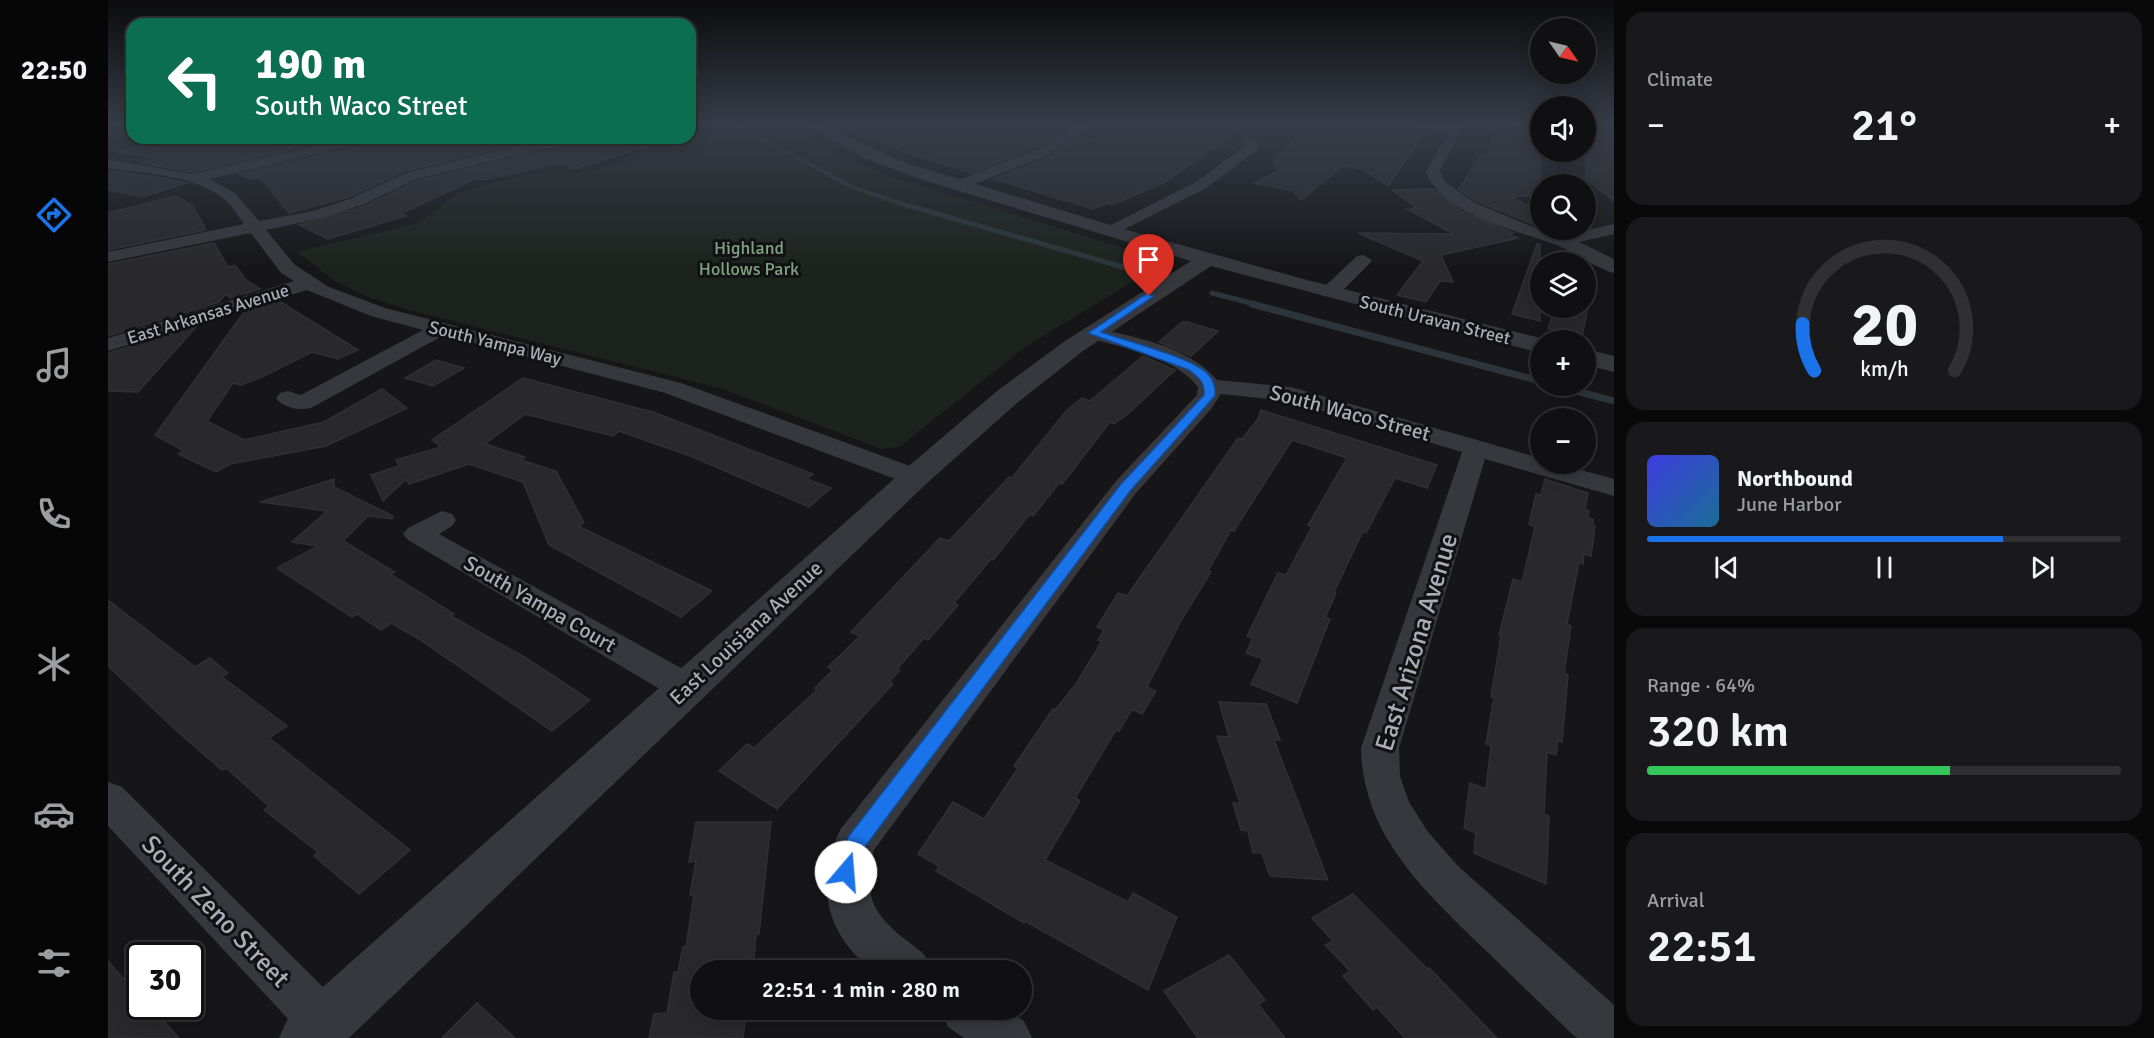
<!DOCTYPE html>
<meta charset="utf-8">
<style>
body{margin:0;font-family:Signika,sans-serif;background:#19191b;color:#f1f3f6;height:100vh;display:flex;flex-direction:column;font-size:22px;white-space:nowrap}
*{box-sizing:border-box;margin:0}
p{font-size:20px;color:#9c9d9f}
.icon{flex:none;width:33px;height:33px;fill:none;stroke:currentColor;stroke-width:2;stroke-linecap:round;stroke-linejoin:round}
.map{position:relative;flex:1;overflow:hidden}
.sheet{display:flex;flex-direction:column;gap:12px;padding:12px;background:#09090a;width:540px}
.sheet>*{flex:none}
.top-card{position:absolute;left:18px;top:18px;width:570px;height:126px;border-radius:18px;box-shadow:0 3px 15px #0003,0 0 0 2px #303032;background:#0b6e4f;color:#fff;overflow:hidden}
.needle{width:39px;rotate:124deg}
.fabs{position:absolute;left:1422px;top:18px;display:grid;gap:12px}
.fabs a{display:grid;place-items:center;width:66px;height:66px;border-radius:50%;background:#101012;box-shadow:0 3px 15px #0003,0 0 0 2px #303032;font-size:30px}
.speed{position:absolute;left:18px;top:942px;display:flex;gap:12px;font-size:30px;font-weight:700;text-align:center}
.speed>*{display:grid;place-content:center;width:78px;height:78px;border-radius:50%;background:#101012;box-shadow:0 3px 15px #0003,0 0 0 2px #303032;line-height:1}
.speed .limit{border:3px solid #111;border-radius:9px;background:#fff;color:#111}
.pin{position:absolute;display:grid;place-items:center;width:51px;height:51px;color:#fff;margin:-62px -26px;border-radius:50% 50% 50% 0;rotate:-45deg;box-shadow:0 0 6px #0007}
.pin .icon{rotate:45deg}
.me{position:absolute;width:66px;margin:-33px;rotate:18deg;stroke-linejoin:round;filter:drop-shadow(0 0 4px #0008)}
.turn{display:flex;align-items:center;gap:21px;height:126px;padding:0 30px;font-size:27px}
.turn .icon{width:78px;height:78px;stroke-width:2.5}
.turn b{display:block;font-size:42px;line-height:51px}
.big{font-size:45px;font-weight:600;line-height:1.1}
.sheet .tile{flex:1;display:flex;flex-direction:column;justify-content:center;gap:9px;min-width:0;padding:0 21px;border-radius:18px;background:#19191b}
.sheet .dial{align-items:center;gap:0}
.dial svg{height:156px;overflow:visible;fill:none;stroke:#303032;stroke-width:7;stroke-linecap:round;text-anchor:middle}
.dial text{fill:#f1f3f6;stroke:none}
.song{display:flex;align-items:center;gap:18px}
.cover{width:72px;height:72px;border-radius:9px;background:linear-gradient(135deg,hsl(240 70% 55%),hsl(200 70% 35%))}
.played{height:6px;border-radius:3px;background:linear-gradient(90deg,#1a73e8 75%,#303032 75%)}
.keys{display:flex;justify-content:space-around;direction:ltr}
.heat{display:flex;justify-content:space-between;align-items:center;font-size:33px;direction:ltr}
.charge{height:9px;border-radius:4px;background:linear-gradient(90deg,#34c759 64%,#303032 0)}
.trip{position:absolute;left:582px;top:960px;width:342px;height:60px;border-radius:30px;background:#101012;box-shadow:0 3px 15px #0003,0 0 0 2px #303032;font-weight:600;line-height:60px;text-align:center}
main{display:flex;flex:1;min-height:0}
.tab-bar{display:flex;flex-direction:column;width:108px;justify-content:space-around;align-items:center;background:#060607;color:#9c9d9f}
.tab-bar .icon{width:42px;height:42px}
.tab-bar .selected{color:#1a73e8}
.tab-bar b{font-size:27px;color:#f1f3f6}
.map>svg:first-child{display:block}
.green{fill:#1c231d}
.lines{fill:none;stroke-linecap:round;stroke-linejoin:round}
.stream-far2{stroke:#2c353c;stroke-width:4}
.stream-far1{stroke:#2c353c;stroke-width:5}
.stream{stroke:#2c353c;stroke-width:7}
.building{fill:#29292c;stroke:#303034;stroke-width:1.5}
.minor{fill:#37383d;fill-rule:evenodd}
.tertiary{fill:#37383d;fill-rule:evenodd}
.route{fill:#1a73e8;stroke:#114b97;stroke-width:1.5}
.labels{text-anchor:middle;stroke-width:6;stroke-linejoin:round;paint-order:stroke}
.far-park-label{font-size:18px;fill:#7fa381;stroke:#111113}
.far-street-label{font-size:18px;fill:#a8adb8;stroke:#111113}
.street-label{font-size:21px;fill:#a8adb8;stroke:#111113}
.near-street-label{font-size:26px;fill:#a8adb8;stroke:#111113}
</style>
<main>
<nav class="tab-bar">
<b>22:50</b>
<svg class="icon selected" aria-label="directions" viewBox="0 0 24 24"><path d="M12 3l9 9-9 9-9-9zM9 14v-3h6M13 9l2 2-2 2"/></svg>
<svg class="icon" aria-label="music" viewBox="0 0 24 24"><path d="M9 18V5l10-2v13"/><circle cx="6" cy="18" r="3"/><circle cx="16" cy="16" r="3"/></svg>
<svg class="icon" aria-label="phone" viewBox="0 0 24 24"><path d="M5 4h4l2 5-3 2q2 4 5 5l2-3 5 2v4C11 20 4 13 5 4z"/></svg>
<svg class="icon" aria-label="climate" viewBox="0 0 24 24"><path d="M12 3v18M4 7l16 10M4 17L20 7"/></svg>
<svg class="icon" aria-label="car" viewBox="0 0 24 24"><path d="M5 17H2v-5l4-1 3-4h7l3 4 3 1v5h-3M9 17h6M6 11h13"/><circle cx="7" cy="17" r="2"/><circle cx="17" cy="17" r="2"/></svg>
<svg class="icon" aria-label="filters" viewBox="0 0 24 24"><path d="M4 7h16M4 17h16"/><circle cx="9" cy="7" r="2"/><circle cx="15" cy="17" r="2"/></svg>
</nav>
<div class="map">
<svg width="1506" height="1038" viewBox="0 0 1506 1038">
<rect width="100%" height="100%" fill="#161618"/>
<path class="green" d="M582,124H677L717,148L790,179L1052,259L1053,264L916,348L791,447L774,449L615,389L301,310L260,297L225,280L189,252L310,223L351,193L377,185L415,175L476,172L526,160L542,141L535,138H582Z"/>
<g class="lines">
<path class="stream-far2" d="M627,124L744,187L797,205"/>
<path class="stream-far1" d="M791,203L1029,271
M1104,293L1150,305"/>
<path class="stream" d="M1144,304L1432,381
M1450,386L1506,401"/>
</g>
<path class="building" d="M731,124H940L941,132L950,134L929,147L864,173L796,152Z
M1013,124H1032L1028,138L1090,124H1141L1057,182L1004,205L999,203L985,209L886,179L941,157L969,137L989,140Z
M1203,124H1264L1318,131L1280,186L1255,169L1235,166L1193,200L1185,191L1146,183L1170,171L1165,160Z
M1389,124L1432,125V196H1403L1432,213V227L1366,200L1351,189L1373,155L1379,156Z
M1478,124H1506V201L1478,179Z
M60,138H232L85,172L33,163L48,158L10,152Z
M270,138H436L297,171L241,197L181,213L152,177L142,179L131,174L262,144Z
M438,138H549V143L463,170L458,162L375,180L369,178L292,214L298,216L220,239L191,225L255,207L309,181L436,150L450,152L451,143Z
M6,171L60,179L78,183L35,197L0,190V173Z
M1326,189L1355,212L1405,233L1400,234L1410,238L1333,255L1345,282L1332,281L1318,302L1289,295L1315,261L1250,233L1346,234L1299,209L1309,208L1284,190Z
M68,196L85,206L98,230L0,250V213Z
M106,243L120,267L127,265L138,280L152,289L122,298L118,294L111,302L0,336V264Z
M1429,244H1432V321L1404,314Z
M171,301L250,350L230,359L204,352L154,377L133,385L125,383L99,421L136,440L216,422L274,389L299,408L218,446L122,464L108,472L70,454L76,451L47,435L137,311Z
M1447,308H1480L1474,336L1440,329Z
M1074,322H1079L1110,331L1083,356L1051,342Z
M89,326L30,392L0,391V353Z
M1035,356L1067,370L1020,414L1006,424L1002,422L954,484L951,483L925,516L922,514L885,560L883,559L846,603L850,605L820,640L816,638L789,669L792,670L781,682L785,684L669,809L611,771L639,744L646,748L709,690L707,688L725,670L720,667L752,636L743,632L832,538L841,541L901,477L904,478L959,410L974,398L982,401Z
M328,360L356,368L325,386L297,378Z
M415,378L548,413L705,474L699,479L723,488L701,507L585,457L511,431L505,436L417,414L377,444L417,457L413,460L448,471L476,523L470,526L604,591L573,617L441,545L415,482L361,464L301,484L298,479L275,501L263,475L291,466L288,460L333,447L324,440Z
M1153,410L1329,465L1319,488L1287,478L1258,533L1255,531L1226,592L1228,593L1217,618L1222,619L1189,703L1143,684L1155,659L1138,653L1145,638L1139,636L1170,573L1178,575L1204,527L1200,525L1239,458L1184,440L1126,531L1123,530L1100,571L1103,572L1074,619L1039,687L1048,691L1034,714L1024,709L1011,731L1008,730L967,798L972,801L937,860L1020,902L1025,893L1069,917L1040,990L917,921L916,923L828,871L831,866L810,854L845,802L876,819L910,768L906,766L945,709L947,710L968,684L994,641L990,640L996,630L989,627L1010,593L1019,596L1130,438L1134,439L1150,419Z
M226,479V487L285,516L284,519L260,516L235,541L287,572L282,574L346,614L343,616L418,658L482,700L444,731L311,639L283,623L273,630L249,614L244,617L169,568L210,546L184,542L219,511L152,502Z
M1437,479L1480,493L1477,509L1481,511L1480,518L1485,519V525L1487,526L1483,556L1476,554L1475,564L1471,562L1459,624L1463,626L1456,673L1460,675L1454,742L1450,740L1448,755L1439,752L1436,814L1441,816L1438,884L1366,853L1368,833L1356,828L1362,783L1378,789L1383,745L1378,744L1386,697H1383L1393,636L1391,635L1405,579L1414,582L1427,527L1421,524L1428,494L1433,495Z
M0,600L87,667L102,658L120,673L114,677L179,726L161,738L302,850L251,894L206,856L210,852L156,810L161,806L118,768L114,770L70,732L0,666Z
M1111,702L1158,704L1172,740H1166L1220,880L1162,876L1154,853H1145L1140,831L1133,830L1125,803H1132L1109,736L1121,737Z
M588,822H663L651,934H648L646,957H639L637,970H592V1010H638L635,1038H541L546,1014L559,1013L566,972H570L575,947H578L586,895H582L588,861L581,862Z
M1245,894L1319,969L1321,968L1389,1038H1297L1269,1007L1265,1010L1235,976L1242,971L1217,945L1225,941L1204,918Z
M1121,955L1157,1000L1150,1004L1177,1038H1090L1056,991Z
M0,961L32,998V1006H39L42,1010L44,1008L71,1038H0Z
M369,1003L407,1038H334Z"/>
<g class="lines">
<path class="minor" d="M969,124H983L940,155L856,188H846L843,185L846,182L930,149Z
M1302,124H1356L1332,171L1336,181L1365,202L1432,230L1454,236L1506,224V234L1471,242L1506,259V273C1487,268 1470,254 1451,246C1411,230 1333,216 1318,171L1341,132L1308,128Z
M1140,136L1151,143L1149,150L1098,188L1007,234L1001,235L993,230L1088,182L1137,146L1133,140Z
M242,138H268L261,142L101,179L127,193L151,221L205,211L242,199L298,173L437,140L449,144V150L436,148L308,179L254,205L214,218L158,230L187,265L221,287L277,308L573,383L816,471L820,477L816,483L807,485L798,483L557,393L336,335L203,408C192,411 175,408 168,398L172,393L180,391L193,395L315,330L263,316L199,290L0,351V338L186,281L173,273L143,233L0,262V252L136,224C130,216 124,205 116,199C86,174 37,174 0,168V160L85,174Z
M1255,255L1264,260L1261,264L1229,296H1215L1212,292L1215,288L1249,256Z
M985,327C1026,337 1080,346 1109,380L1183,387L1432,458V464H1451L1506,479V496L1377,459L1291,748L1292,776L1301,802L1320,832L1350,866L1506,1005V1038H1469L1464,1034C1433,1004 1403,975 1372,945C1314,888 1255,835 1253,748L1354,452L1181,401L1113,394L1103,409L1028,493L766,850C756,894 762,912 798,940C811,950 819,954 824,970H763C717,931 707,885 732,830L1008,481L1089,395L1090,387C1065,355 1014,348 978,337L974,333L978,329Z
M334,511L344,514L348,520L344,526L331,534L591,678L597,688L591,698L579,701L567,698L300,540L295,534L300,528Z
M0,782L14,787L234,1006L241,1023L235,1038H198L0,826Z
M833,1010H899L916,1021L924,1038H856L840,1027Z"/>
<path class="tertiary" d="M695,124H712L798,163L1019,230L1199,280L1440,340H1432V353L1103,266L975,351L909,403L818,484L241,1038H171L180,1018L796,470L889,391L957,341L1083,261L818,181L755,158Z
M1478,349L1506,356V372L1478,365Z"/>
</g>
<linearGradient id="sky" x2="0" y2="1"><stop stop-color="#0c0c0d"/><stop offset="0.46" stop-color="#363c48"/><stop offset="1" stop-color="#363c48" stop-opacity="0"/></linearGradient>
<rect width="1506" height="269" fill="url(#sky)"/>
<path class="route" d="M1038,294L1046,296L993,332C1018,341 1083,357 1100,374C1106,381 1108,387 1107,396L1023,490L756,848L745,879L738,882L730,879L727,872L740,837L1013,484L1096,395C1097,382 1091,378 1081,370L980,333Z"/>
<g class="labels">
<g class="far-park-label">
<text x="641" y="254">Highland<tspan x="641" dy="21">Hollows Park</tspan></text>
</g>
<g class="far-street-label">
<text transform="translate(100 314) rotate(-17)" y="6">East Arkansas Avenue</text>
<text transform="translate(1327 320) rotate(14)" y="6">South Uravan Street</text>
<text transform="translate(387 343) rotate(14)" y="6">South Yampa Way</text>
</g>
<g class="street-label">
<text transform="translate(1242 413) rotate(15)" y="7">South Waco Street</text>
<text transform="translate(432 604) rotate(30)" y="7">South Yampa Court</text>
<text transform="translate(638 633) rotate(-43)" y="7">East Louisiana Avenue</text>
</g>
<g class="near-street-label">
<text transform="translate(1308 642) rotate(-73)" y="9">East Arizona Avenue</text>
<text transform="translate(108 911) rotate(46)" y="9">South Zeno Street</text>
</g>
</g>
</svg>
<div class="fabs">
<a><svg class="needle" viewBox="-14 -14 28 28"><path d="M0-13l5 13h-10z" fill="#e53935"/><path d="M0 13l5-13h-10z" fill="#9c9d9f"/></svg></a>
<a><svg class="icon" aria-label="sound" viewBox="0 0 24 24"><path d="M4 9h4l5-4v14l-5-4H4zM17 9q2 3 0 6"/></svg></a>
<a><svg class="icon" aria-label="search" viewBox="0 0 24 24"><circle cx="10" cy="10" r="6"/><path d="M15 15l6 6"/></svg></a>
<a><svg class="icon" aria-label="layers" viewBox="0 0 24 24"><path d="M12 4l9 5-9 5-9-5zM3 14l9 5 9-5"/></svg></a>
<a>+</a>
<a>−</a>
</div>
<div class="speed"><div class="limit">30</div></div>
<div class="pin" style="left:1041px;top:296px;background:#d93025"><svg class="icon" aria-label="arrive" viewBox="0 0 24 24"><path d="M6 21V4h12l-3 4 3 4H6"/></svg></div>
<svg class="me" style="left:738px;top:872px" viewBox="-20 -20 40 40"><circle r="19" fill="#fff"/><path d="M0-13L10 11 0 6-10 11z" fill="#1a73e8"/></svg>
<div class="trip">22:51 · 1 min · 280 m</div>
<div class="top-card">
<div class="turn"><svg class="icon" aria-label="left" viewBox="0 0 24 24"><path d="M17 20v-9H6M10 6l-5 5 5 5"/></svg><div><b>190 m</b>South Waco Street</div></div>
</div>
</div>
<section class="sheet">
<div class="tile"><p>Climate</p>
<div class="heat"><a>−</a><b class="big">21°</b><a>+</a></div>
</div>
<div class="tile dial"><svg viewBox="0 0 100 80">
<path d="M14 69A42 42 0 1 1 86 69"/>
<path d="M14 69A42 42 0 0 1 8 45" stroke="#1a73e8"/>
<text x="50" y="56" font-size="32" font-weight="700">20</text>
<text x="50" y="72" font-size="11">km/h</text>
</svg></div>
<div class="tile">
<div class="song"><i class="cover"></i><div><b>Northbound</b><p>June Harbor</p></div></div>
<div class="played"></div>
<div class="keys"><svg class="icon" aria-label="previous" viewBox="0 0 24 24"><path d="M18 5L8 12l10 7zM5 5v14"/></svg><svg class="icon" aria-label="pause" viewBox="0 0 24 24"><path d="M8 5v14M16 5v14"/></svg><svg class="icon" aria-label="next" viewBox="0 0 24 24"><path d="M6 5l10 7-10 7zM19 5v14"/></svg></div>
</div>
<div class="tile"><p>Range · 64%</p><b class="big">320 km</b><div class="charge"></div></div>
<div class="tile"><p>Arrival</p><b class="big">22:51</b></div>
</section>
</main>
